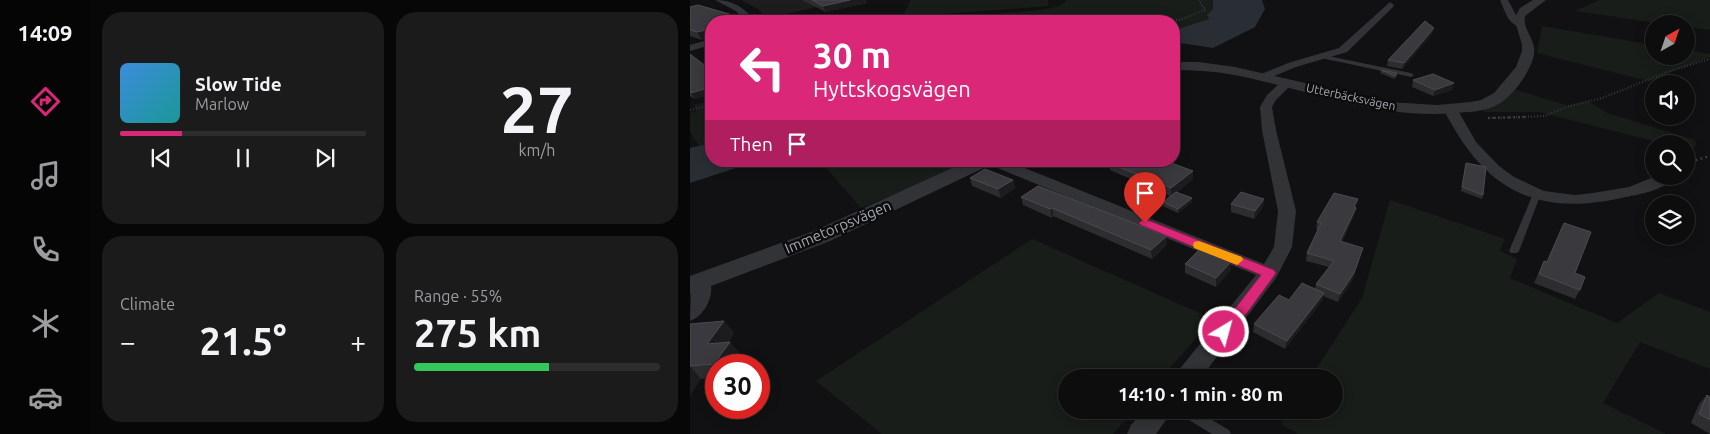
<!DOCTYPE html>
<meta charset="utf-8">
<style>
body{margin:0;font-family:Ubuntu,sans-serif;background:#1b1b1c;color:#f1f3f6;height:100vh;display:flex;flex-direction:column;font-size:19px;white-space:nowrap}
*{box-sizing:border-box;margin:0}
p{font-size:16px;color:#9a9c9e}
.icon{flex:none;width:28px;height:28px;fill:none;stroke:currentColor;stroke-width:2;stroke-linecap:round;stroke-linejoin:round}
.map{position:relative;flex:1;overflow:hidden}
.sheet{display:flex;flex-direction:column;gap:12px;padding:12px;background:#070708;width:600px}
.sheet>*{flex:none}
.top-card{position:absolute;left:15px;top:15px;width:475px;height:152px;border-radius:20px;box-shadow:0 2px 12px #0003,0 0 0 1px #2d2d2e;background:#db2777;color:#fff;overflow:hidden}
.needle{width:32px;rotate:40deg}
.buttons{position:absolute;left:955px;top:15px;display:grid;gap:10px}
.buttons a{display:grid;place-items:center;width:50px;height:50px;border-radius:50%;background:#0d0d0e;box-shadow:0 2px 12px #0003,0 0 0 1px #2d2d2e;font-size:25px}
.speed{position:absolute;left:15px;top:354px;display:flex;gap:10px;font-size:25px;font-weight:700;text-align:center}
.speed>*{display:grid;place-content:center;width:65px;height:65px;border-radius:50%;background:#0d0d0e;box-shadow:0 2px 12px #0003,0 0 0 1px #2d2d2e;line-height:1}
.speed .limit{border:8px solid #d22;background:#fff;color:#111}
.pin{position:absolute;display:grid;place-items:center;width:42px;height:42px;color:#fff;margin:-51px -21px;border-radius:50% 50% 50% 0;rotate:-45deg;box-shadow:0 0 5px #0007}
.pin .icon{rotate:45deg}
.me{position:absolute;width:55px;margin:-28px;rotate:37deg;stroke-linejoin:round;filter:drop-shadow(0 0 4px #0008)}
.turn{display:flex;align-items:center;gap:18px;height:105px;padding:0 25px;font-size:22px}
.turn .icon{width:65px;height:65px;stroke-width:2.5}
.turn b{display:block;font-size:35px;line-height:42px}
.then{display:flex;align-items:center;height:48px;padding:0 25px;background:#0003;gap:10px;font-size:19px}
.big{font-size:38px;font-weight:700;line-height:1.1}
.sheet .card{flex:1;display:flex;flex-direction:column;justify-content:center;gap:8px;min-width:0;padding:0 18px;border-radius:20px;background:#1b1b1c}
.sheet .dial{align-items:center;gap:0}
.dial b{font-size:65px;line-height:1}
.song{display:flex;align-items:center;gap:15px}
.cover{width:60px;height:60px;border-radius:8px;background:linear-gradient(135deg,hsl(210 70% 55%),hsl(180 70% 35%))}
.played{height:5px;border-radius:2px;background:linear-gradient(90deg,#db2777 25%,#2d2d2e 25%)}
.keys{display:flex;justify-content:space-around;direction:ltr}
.heat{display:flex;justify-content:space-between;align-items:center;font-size:28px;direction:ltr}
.charge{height:8px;border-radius:4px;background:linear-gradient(90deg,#34c759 55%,#2d2d2e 0)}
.sheet .tiles{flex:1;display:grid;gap:12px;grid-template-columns:repeat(2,1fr)}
.trip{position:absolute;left:368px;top:369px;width:285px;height:50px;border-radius:25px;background:#0d0d0e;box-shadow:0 2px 12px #0003,0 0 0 1px #2d2d2e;font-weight:700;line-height:50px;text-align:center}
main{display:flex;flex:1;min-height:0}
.menu{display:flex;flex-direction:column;width:90px;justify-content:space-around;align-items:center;background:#050506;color:#9a9c9e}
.menu .icon{width:35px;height:35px}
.menu .on{color:#db2777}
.menu b{font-size:22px;color:#f1f3f6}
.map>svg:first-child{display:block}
.built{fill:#1d1d1f}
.green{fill:#181d19}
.water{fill:#292e35}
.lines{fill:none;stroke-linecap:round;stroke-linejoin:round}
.path-far1{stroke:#393a3e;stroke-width:2;stroke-dasharray:1 2;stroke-linecap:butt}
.path{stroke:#393a3e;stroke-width:2.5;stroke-dasharray:2 3;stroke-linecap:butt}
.service{fill:#323337;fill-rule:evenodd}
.minor{fill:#323337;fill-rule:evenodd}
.tertiary{fill:#323337;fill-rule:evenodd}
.wall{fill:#2d2d30}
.shaded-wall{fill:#1c1c1e}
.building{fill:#3a3a3e;stroke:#4a4b50}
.route{fill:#db2777;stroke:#8e194d}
.slow{fill:#f59e0b}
.labels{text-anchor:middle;stroke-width:5;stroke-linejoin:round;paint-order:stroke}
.far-street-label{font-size:12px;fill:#a3a7b2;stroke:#0c0c0d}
.street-label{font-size:15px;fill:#a3a7b2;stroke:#0c0c0d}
</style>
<main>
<nav class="menu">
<b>14:09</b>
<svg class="icon on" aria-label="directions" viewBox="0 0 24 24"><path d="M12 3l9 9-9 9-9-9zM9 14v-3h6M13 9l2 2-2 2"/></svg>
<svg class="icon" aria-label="music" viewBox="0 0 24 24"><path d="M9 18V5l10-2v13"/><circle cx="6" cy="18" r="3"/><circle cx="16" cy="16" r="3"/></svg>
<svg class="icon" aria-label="phone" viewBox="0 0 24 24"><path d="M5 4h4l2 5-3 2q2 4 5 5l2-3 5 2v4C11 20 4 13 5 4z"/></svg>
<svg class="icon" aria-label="climate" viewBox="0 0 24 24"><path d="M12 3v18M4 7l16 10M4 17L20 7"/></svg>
<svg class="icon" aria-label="car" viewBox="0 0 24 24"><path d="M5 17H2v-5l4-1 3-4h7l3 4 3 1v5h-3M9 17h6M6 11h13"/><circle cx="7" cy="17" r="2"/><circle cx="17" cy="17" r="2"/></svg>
</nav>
<section class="sheet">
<div class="tiles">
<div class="card">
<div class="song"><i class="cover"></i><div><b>Slow Tide</b><p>Marlow</p></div></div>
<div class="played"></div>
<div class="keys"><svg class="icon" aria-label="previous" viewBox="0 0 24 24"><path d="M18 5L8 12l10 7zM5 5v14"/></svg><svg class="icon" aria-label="pause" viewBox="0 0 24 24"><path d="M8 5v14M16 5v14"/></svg><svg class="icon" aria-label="next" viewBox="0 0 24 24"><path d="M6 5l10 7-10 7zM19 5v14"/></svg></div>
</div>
<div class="card dial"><b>27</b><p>km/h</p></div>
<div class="card"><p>Climate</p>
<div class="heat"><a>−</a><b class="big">21.5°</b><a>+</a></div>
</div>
<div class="card"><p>Range · 55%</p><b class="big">275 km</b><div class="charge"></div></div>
</div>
</section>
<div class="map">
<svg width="1020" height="434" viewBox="0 0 1020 434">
<rect width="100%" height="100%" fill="#111113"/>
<path class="built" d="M51,0H160L77,18L68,9Z"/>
<path class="green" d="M221,0H358V6L212,17Z
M377,0H523V9L519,19L484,30V21H297L293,17C312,10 367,14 377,0Z
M909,0H1020V30L996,27V24H974L885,11Z
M852,26L964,45V56H996V50L1020,54V57L959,81L847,53Z
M820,88L879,106L898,101L917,113L1005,140L1006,146L996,149V144H975L849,112H795L789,107Z
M21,101V143L9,146L0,131V113L6,111L4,105Z
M130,161H275L219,188L171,208Z
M700,200L815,239L810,251L827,259L820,278L927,323L969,293L1020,312V369L950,342L913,403L976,434H608L591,424L600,410H644V378L621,377L672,298Z
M342,239L523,319L472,377L376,378V410H444L423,434H192L126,381Z"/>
<path class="water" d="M523,0H572L575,9L565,27L523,48L484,42V30L519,19L517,15L523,9Z
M21,143V161H67L0,183V148Z"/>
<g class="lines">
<path class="path-far1" d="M441,21L490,20L515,10L509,0
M0,110L21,105
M802,118L855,116L879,106L912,98L983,70L1020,59"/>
<path class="path" d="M798,118L838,117
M996,163L1020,156"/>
<path class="service" d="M633,55L721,73L724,75L721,77L631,58V56Z
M843,194H849L850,196L829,251L827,253H821L819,251Z
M488,410H505L539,430L541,434H522L489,414Z"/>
<path class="minor" d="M25,0C42,0 54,7 65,21H55L46,11Z
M810,0H818L827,17L835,24L833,26C819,28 815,11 810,0Z
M700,2L704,5L703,7L657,52L606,67L577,79H569L567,77L569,75L598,63L649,48Z
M21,39V45L0,51V45Z
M597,79L603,83L586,100L582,107L586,130L606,211L602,247L586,278L511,378H485L488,371L566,275L298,164L296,161H317L574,264L584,247L588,211L572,130L570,107L577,95L593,80Z
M761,106L766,107L786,142L809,166L824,177L854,191L885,195L903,193L939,187L966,176H985C975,190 951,194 936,197C847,218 795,191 754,110Z
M11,274L18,276C27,291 16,316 0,321L1,281L4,276Z
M454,410H483L466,434H437L441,425Z"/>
<path class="tertiary" d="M843,0H856L835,16C832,32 849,40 843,59C837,76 822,98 805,106C792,112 778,112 764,113C693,119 627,93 559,78C534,72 509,70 484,70V62H509L545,67L699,102L747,105L780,102L791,100L804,93L826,67L832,51V44L824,19L830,8Z
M277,161H302L300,165L140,241L0,294V276L124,231Z"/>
</g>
<path class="wall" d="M112,0H175L177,3L136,12Z
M0,7L53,18L54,21H21L12,40L0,36Z
M742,34L712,69L697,66L698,60Z
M0,54L5,99L0,96Z
M691,70L707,73V76L704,79L690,73Z
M723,80L762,90L743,96L722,87Z
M419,163L503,171V179L487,192L502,202L488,213L473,206V202L480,196L420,170Z
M776,163L793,195L792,199L771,191Z
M280,178L323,180L325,188L311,198L282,186Z
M331,197L477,236V244L462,259L363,216L362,218L333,205Z
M574,199L573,207L564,219L541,212V204Z
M666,206L664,215L652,242L673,248L662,281L648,302L633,296L632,301L595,349L563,332L564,324L599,300L625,289L626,284L639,267L616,261L617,253L628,230L626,229L627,222Z
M874,223L885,273L890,290L885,299L844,283L854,261L857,262Z
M541,262V270L526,287L495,273V264Z
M34,321L44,333L38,342H40L50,354L26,365V378L11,379L0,395V324Z
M1017,395L1020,397V434L1001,423L1009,404Z"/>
<path class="shaded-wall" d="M160,0H175L177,3L136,12L133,6Z
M744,28L742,34L712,69L714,63Z
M21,29V38L12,40L7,32Z
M764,83L762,90L743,96L745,90Z
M21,87V95L5,99L1,93Z
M503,171V179L481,196V188Z
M323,180L325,188L311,198L308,189Z
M502,198V202L488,213V209Z
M574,199L573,207L564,219L565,211Z
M362,208L363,216L362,218L360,209Z
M666,208L664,215L648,249L650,241Z
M477,236V244L462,259L461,250Z
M673,248L662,281L648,302L650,294Z
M541,262V270L526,287V278Z
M634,293L632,301L595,349L597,341Z
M34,321L44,333L27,356L17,344Z
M40,342L50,354L43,365H26V366L24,364Z
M0,366L11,379L0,395Z"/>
<path class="building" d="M122,0H160L133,6Z
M8,5L53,18L48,20L52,21H21V29L7,32L0,30V21H1H0V7Z
M735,21L744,28L714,63L698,60Z
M0,54L21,70V87L1,93L0,92Z
M691,70L707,73L705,76Z
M743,74L764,83L745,90L723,80Z
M421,161H476L503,171L481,188L419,163Z
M776,163L796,167L793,195L772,187Z
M295,169L323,180L308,189L280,178Z
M348,186L477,236L461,250L362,208L360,209L331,197Z
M486,192L502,198L488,209L473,202Z
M551,192L574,199L565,211L541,204Z
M644,193L668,199L664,207L666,208L650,241L673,248L664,273L650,294L626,284L644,261L617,253L631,223L627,222Z
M874,223L901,232L885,273L895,277L890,290L849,274L854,261L857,262Z
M510,249L541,262L526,278L495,264Z
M612,283L634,293L597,341L564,324L589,295L599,300Z
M34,321L17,344L40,342L24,364L0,366V324Z
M1017,395L1020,397V420L1009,414Z"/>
<path class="route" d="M455,219L584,270L586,273L584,276L540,336L534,337L529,336L527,332L571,275L451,225L449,223L451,221Z"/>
<path class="slow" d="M509,241L552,257L553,260L547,265L504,248L503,245L504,242Z"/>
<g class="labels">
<g class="far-street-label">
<text transform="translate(661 97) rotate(12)" y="4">Utterbäcksvägen</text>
</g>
<g class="street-label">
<text transform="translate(148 227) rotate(-23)" y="5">Immetorpsvägen</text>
</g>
</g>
</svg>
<div class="buttons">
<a><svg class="needle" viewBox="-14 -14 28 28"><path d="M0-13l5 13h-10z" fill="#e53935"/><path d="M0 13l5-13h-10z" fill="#9a9c9e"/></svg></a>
<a><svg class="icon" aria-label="sound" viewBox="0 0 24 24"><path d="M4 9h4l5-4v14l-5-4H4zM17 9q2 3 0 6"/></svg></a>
<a><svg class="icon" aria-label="search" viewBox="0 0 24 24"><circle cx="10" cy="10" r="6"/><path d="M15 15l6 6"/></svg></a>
<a><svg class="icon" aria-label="layers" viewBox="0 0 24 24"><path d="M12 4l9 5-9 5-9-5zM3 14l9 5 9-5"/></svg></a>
</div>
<div class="speed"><div class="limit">30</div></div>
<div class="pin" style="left:455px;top:223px;background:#d93025"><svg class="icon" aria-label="arrive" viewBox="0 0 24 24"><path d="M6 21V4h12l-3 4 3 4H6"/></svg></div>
<svg class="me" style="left:534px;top:332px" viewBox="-20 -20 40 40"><circle r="17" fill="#db2777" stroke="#fff" stroke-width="3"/><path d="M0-11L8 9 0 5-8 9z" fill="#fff"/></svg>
<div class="trip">14:10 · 1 min · 80 m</div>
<div class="top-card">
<div class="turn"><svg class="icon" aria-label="left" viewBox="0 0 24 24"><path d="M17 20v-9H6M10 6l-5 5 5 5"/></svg><div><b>30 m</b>Hyttskogsvägen</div></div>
<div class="then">Then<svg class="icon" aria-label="arrive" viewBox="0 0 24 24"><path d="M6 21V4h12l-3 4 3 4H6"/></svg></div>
</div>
</div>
</main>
